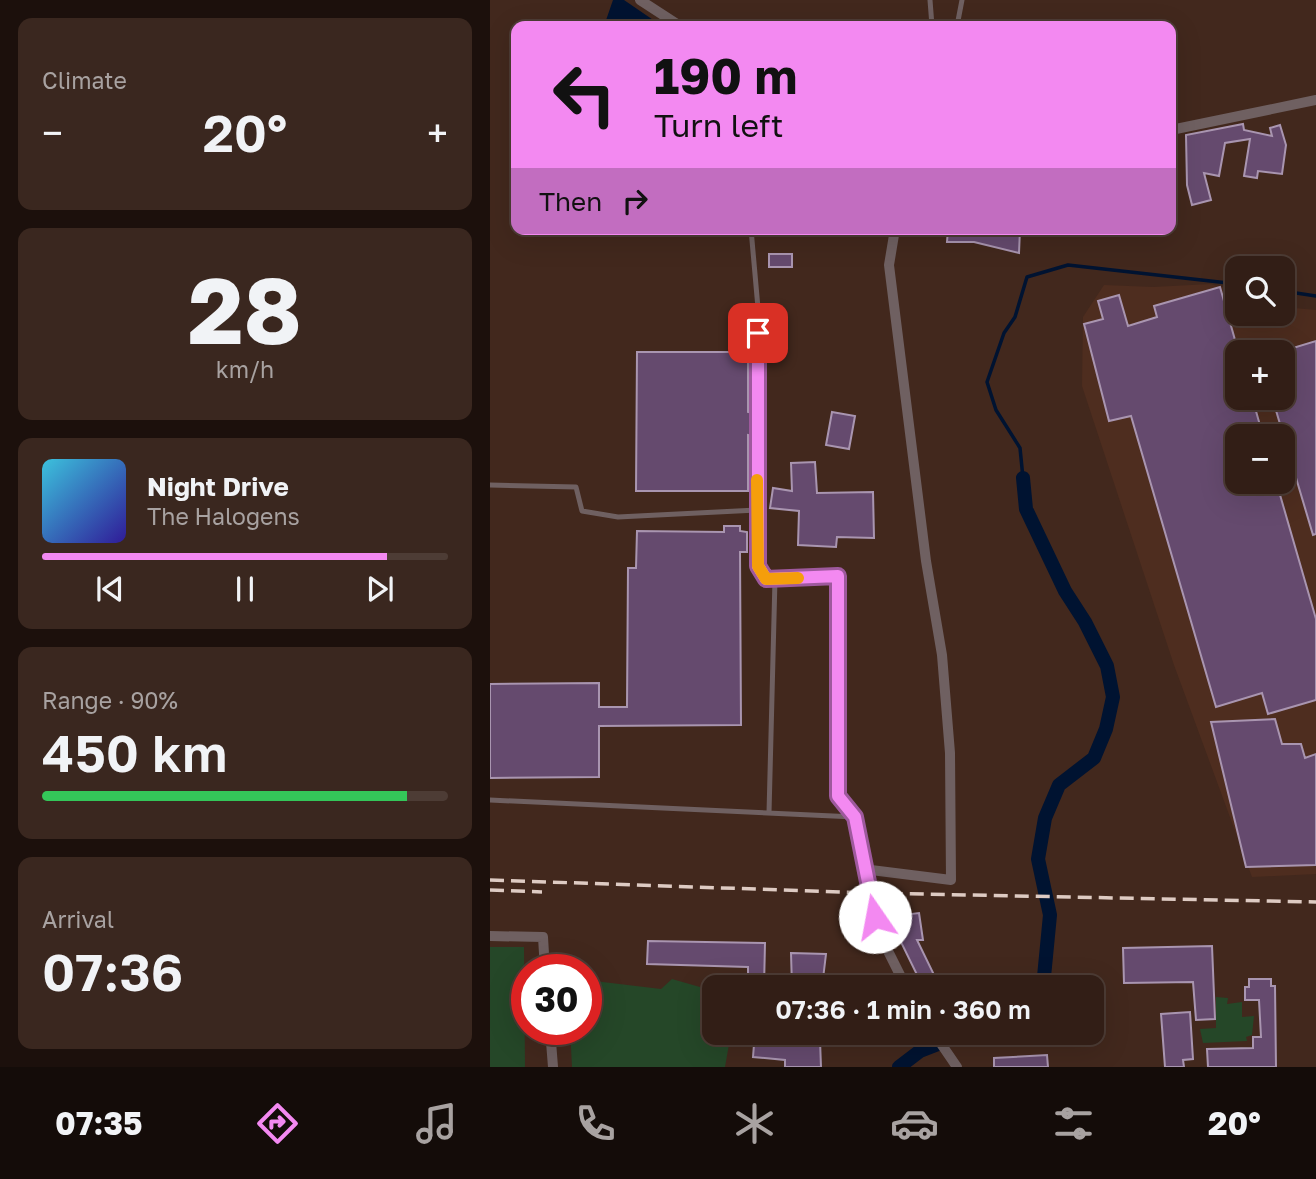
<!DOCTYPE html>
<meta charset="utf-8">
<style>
body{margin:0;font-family:"Golos Text",sans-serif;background:#3a271f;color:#f1f3f6;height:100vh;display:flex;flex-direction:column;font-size:26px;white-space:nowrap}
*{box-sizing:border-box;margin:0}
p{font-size:23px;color:#a8a2a1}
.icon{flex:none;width:38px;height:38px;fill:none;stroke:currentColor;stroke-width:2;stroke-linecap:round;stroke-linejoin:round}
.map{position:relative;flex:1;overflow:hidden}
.side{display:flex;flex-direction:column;gap:18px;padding:18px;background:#1c100c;width:490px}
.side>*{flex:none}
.banner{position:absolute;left:21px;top:21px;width:665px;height:214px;border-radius:14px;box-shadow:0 7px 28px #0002,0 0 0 2px #4d3c35;background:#f389f1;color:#111;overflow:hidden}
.fabs{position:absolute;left:735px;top:256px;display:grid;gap:14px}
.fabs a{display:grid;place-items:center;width:70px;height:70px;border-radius:14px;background:#321e16;box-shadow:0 7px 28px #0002,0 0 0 2px #4d3c35;font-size:35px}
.speed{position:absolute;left:21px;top:954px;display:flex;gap:14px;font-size:35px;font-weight:700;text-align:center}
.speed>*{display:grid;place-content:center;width:91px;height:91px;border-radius:50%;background:#321e16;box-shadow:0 7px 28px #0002,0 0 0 2px #4d3c35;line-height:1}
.speed .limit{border:10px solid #d22;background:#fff;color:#111}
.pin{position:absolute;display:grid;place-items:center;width:60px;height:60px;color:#fff;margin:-30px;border-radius:14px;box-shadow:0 4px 10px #0006}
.me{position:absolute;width:77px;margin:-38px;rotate:348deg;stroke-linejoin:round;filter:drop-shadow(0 0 5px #0008)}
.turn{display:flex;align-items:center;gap:24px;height:147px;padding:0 28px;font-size:32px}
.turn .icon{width:91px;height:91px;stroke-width:2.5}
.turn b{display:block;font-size:49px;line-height:60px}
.then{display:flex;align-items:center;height:66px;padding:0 28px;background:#0003;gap:14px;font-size:26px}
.big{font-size:52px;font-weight:600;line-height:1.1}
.side .tile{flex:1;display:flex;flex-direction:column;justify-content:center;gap:10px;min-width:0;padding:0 24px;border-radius:14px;background:#3a271f}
.side .dial{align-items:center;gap:0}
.dial b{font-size:91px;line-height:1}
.song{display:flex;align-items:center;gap:21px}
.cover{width:84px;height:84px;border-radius:10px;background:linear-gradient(135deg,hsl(190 70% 55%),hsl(250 70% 35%))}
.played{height:7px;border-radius:4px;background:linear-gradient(90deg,#f389f1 85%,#4d3c35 85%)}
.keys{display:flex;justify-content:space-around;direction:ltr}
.heat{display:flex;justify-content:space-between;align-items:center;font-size:38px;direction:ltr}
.charge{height:10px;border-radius:5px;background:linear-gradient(90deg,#34c759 90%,#4d3c35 0)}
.trip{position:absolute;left:212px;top:975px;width:402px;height:70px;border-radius:14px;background:#321e16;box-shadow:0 7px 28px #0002,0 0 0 2px #4d3c35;font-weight:600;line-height:70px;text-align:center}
.dock{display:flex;height:112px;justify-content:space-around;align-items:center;background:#140c09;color:#a8a2a1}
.dock .icon{width:49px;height:49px}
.dock .on{color:#f389f1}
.dock b{font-size:32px;color:#f1f3f6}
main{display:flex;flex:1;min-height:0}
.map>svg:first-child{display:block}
.built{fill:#4e2d1f;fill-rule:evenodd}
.green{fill:#254728}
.water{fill:#001331}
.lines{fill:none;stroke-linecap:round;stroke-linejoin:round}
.stream{stroke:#001331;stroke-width:3.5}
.canal{stroke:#001331;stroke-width:14}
.building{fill:#654a6e;stroke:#a995b0;stroke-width:2}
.service{stroke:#6f6061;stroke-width:5}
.minor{stroke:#6f6061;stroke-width:10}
.rail{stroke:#decbc3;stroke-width:3.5;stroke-dasharray:14 7;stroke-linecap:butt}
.route-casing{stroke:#9e599d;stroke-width:18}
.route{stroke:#f389f1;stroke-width:12}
.slow{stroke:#f59e0b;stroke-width:12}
</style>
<main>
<section class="side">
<div class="tile"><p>Climate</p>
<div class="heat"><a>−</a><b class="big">20°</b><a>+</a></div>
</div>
<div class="tile dial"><b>28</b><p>km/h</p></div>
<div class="tile">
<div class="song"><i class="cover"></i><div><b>Night Drive</b><p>The Halogens</p></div></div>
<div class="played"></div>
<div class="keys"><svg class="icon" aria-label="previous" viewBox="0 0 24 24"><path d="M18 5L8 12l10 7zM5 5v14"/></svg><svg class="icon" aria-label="pause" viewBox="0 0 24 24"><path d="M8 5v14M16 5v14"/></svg><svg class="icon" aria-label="next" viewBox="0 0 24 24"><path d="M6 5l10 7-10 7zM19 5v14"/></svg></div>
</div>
<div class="tile"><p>Range · 90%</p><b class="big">450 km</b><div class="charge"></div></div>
<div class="tile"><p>Arrival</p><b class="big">07:36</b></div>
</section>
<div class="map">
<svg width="826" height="1067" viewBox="0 0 826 1067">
<rect width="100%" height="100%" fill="#42281d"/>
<path class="built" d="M720,284L747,290V313H793V307L826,310V874L762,877L684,665L592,386L593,317L614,285L663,287ZM747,352H793V397H747ZM747,436H793V481H747Z"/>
<path class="green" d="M0,947H34L35,1067H0Z
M182,979L224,991V1032L241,1033L235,1067H82L80,1029H96V980L171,989Z
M726,997L738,998L737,1004L752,1002V1017L764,1016L762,1035L756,1037L757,1041L713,1043L710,1029L726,1028Z"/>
<path class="water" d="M123,0H134L172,26H114Z"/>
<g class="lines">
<path class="stream" d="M793,291L826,296
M533,478L530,448L506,410L497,382L514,333L525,317L537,277L578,265L747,284"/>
<path class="canal" d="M533,478L536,509L575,591L595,622L617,666L623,697L616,729L604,758L569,785L555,818L548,859L560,915L553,987
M409,1067L430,1051L479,1032"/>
</g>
<path class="building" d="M753,124L754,130L782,136L780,128L790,125L796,145L792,174L768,171L767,178L754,176L760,139L735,143L729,176L714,173L721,200L702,205L697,185L696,135Z
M458,229H530L529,253L484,242H457Z
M279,254H302V267H279Z
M730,287L747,347V397H762L773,436H747V481H786L826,619V700L778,714L772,693L726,707L641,416L619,421L594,324L613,319L608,301L629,295L638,326L667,317L664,306Z
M826,341V534L823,535L782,397H793V351Z
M147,352H258V412L263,413V436L258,435V491H146Z
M342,412L365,416L359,449L336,445Z
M325,462L327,493L383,492L384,538L347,537L346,547L308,545L309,511L280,508L283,488L302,491L301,463Z
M234,526H250V531L257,532V552H250L251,725L109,726V777L0,778V684L109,683V707H137L138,568H146L147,531L234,532Z
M785,719L792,744H811L815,758L826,754V865L756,867L721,722Z
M429,913L433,940H427L448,983L441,987H433L411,942L404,943L402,932L414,930L412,915Z
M158,941L275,943L274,987H258V967L157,964Z
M722,946L725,1019L706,1020L703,982L634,983L633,948Z
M301,953L336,954L332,987H302Z
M759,979H781V986H785L786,1067H718L717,1049L763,1048V1037H771L769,1000H755V987H759Z
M700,1012L703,1059L693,1060L694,1067H675L671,1014Z
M265,1032H321V1041L330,1040L331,1067H295V1060L263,1057Z
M557,1055L558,1067H504V1058Z"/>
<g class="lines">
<path class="service" d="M440,0L442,26
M467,26L472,0
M261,229L268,308V566L276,579L348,576V796L365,817
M0,485L86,487L92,511L128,517L267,510
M0,800L365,817L371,840L373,869
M279,813L285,579"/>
<path class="minor" d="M150,0L190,26
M681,130L826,100
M405,229L399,265L436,561L452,655L460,753L461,880L373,869L389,933L416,987
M0,936L53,937L55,970
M60,1029L63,1067
M443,1032L467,1067"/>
<path class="rail" d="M0,880L381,893L826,902
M0,890L52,892"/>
</g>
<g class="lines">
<defs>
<path id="route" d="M268,333V566L276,579L348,576V796L365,817L385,917"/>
</defs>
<use href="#route" class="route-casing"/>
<use href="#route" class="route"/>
<path class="slow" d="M267,480L268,566L276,579L308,578"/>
</g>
</svg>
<div class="fabs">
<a><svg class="icon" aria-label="search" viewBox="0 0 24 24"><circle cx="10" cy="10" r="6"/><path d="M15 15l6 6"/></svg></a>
<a>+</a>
<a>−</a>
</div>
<div class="speed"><div class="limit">30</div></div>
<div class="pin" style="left:268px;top:333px;background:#d93025"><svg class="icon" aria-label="arrive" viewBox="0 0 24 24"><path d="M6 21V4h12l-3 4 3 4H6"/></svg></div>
<svg class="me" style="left:385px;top:917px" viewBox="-20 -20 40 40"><circle r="19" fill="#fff"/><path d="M0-13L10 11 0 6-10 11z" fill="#f389f1"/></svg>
<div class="trip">07:36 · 1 min · 360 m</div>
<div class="banner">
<div class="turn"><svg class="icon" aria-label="left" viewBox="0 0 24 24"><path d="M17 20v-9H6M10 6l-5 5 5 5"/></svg><div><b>190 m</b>Turn left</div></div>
<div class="then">Then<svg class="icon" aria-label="right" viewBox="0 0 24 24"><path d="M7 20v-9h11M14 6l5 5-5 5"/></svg></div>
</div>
</div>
</main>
<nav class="dock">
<b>07:35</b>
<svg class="icon on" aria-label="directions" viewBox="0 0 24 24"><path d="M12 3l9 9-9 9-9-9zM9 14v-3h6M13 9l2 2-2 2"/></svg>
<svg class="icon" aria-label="music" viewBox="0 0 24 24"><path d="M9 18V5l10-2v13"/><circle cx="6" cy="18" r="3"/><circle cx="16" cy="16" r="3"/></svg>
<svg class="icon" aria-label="phone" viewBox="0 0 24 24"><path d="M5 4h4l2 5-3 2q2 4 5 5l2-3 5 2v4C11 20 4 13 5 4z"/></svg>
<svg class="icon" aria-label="climate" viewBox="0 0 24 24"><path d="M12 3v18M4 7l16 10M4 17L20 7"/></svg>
<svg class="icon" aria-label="car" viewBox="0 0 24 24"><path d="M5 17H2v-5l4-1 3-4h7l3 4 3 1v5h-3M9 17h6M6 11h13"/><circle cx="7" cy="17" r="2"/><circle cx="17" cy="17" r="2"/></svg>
<svg class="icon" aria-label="filters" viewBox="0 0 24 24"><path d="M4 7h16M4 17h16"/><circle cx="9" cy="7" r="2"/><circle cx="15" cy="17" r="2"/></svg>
<b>20°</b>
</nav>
